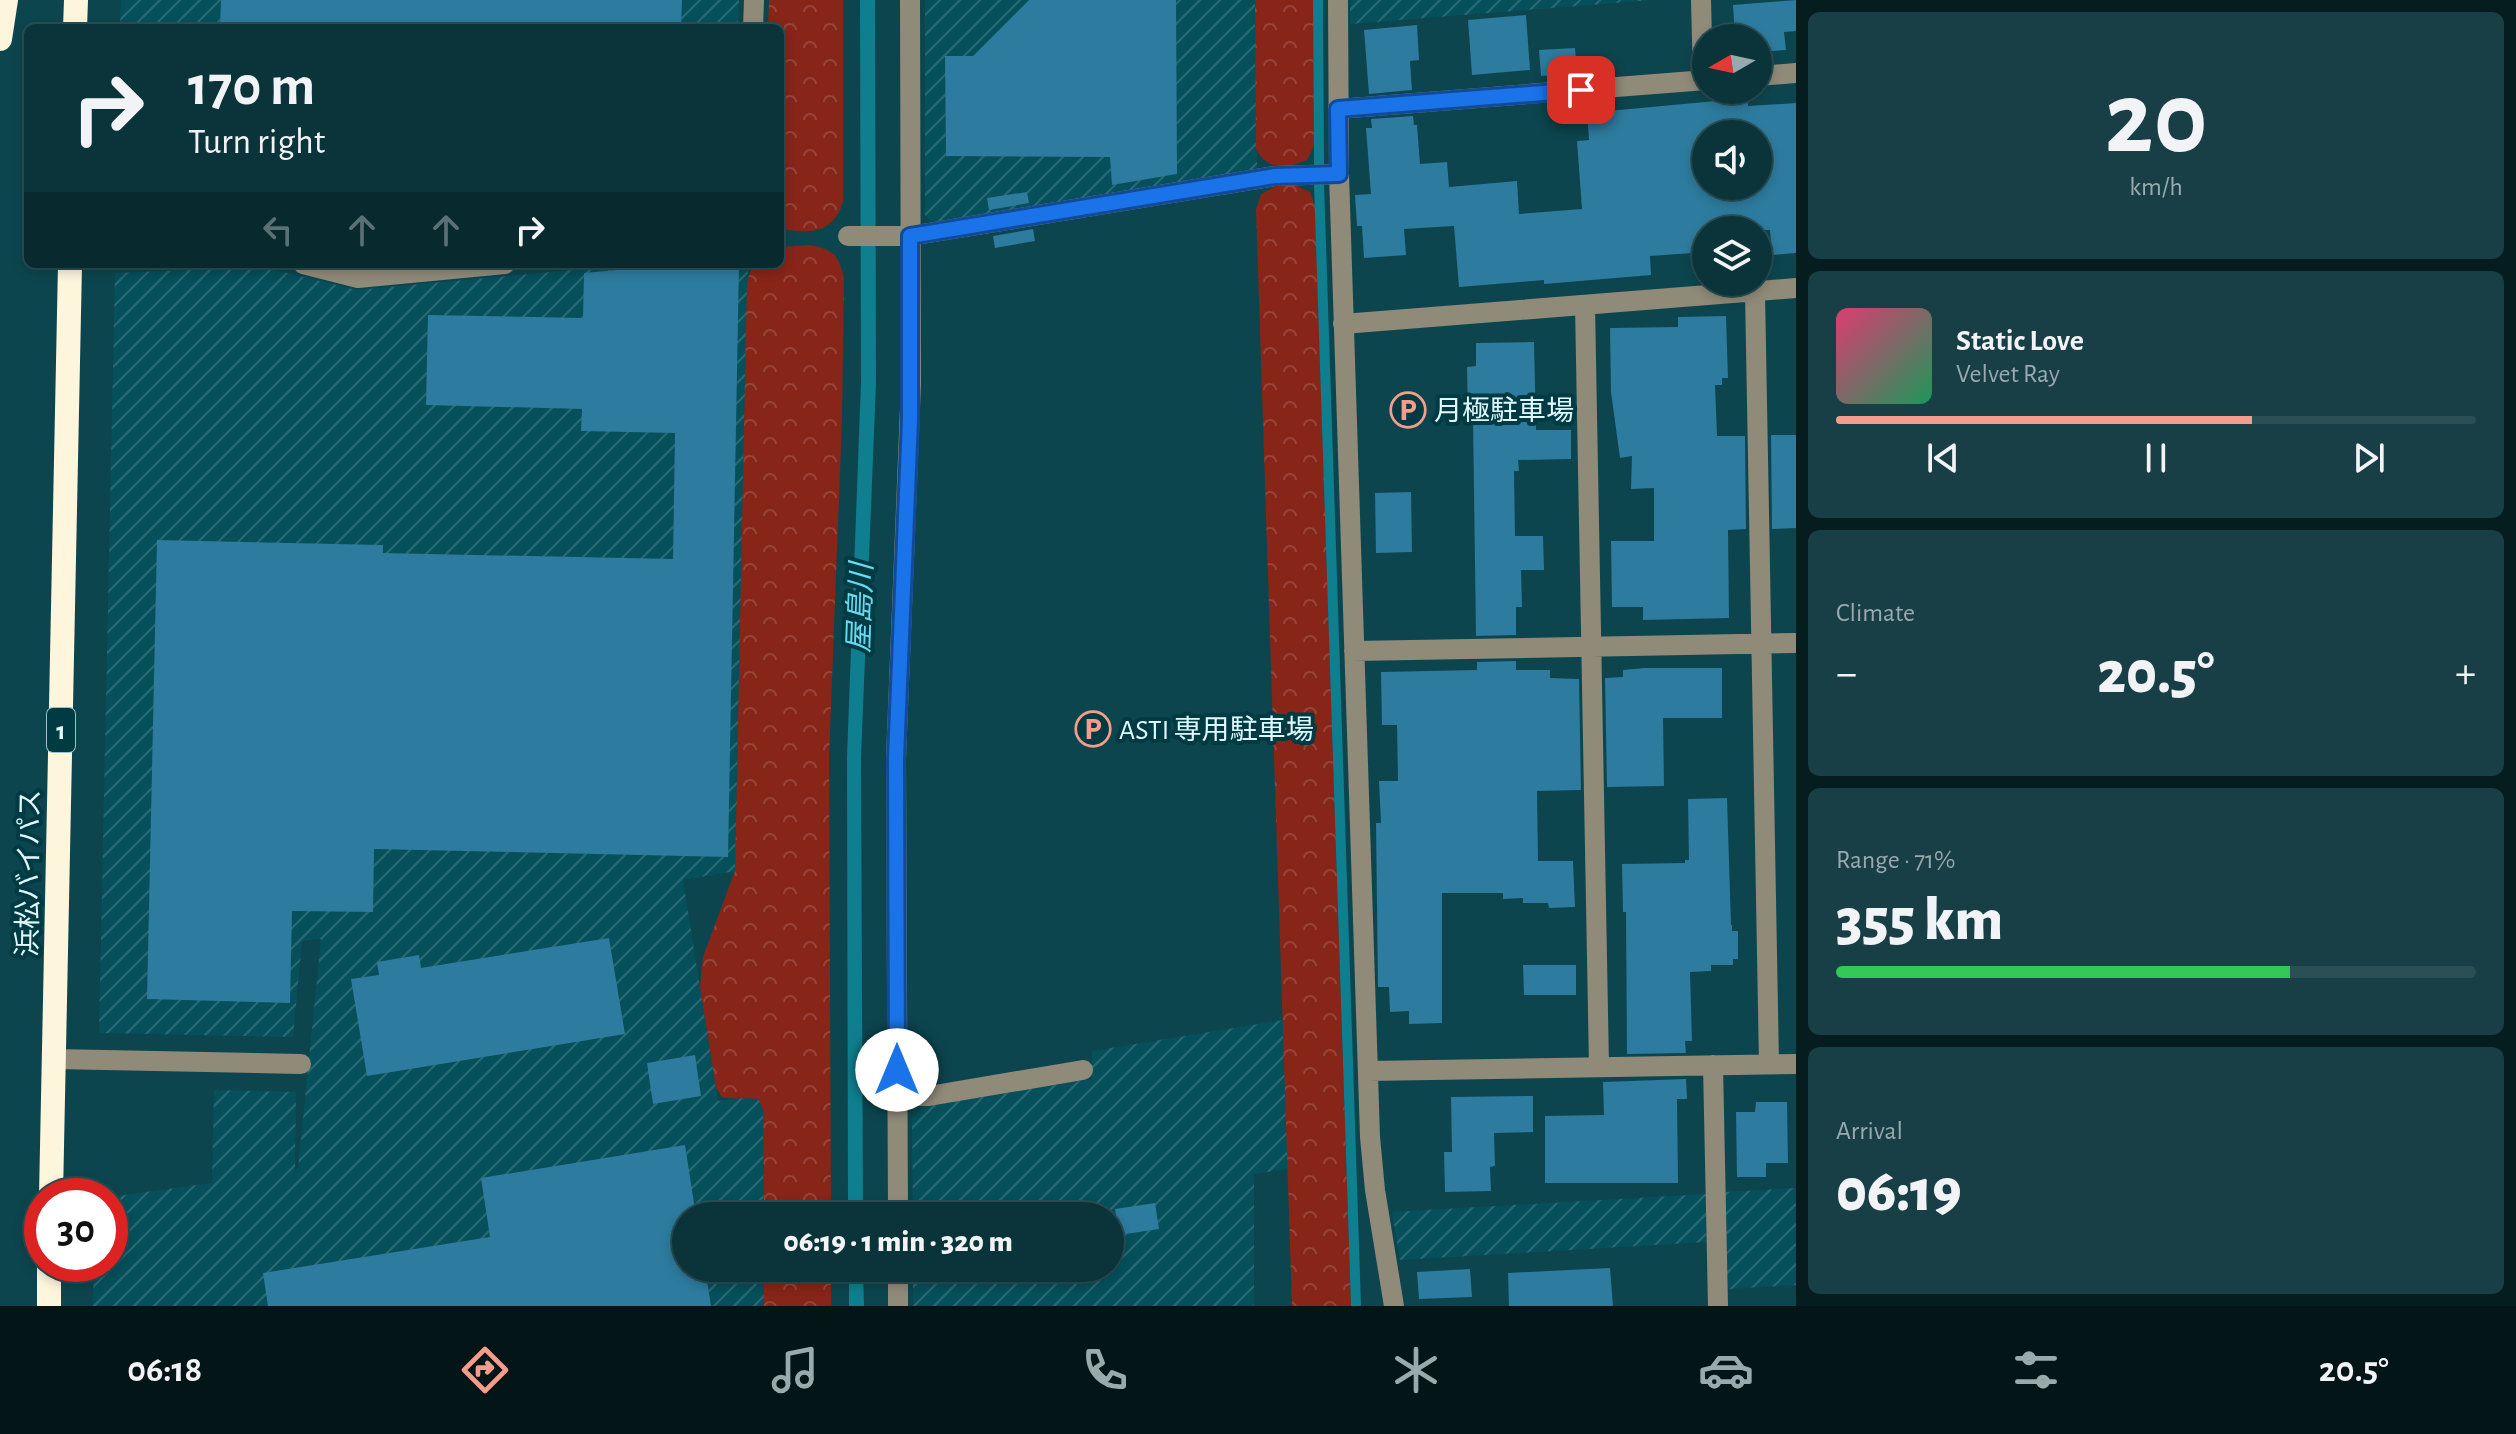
<!DOCTYPE html>
<meta charset="utf-8">
<style>
body{margin:0;font-family:"Alegreya Sans","Noto Sans JP",sans-serif;background:#183f45;color:#f1f3f6;height:100vh;display:flex;flex-direction:column;font-size:30px;white-space:nowrap}
*{box-sizing:border-box;margin:0}
p{font-size:26px;color:#99aaaf}
.icon{flex:none;width:44px;height:44px;fill:none;stroke:currentColor;stroke-width:2;stroke-linecap:round;stroke-linejoin:round}
.map{position:relative;flex:1;overflow:hidden}
.details{display:flex;flex-direction:column;gap:12px;padding:12px;background:#061d20;width:720px}
.details>*{flex:none}
.banner{position:absolute;left:24px;top:24px;width:760px;height:244px;border-radius:12px;box-shadow:0 4px 12px #0003,0 0 0 2px #2a4f54;background:#0a343a;color:#f1f3f6;overflow:hidden}
.needle{width:52px;rotate:261deg}
.fabs{position:absolute;left:1692px;top:24px;display:grid;gap:16px}
.fabs a{display:grid;place-items:center;width:80px;height:80px;border-radius:50%;background:#0a343a;box-shadow:0 4px 12px #0003,0 0 0 2px #2a4f54;font-size:40px}
.speed{position:absolute;left:24px;top:1178px;display:flex;gap:16px;font-size:40px;font-weight:700;text-align:center}
.speed>*{display:grid;place-content:center;width:104px;height:104px;border-radius:50%;background:#0a343a;box-shadow:0 4px 12px #0003,0 0 0 2px #2a4f54;line-height:1}
.speed .limit{border:12px solid #d22;background:#fff;color:#111}
.pin{position:absolute;display:grid;place-items:center;width:68px;height:68px;color:#fff;margin:-34px;border-radius:16px;box-shadow:0 4px 12px #0006}
.me{position:absolute;width:88px;margin:-44px;rotate:0deg;stroke-linejoin:round;filter:drop-shadow(0 0 6px #0008)}
.turn{display:flex;align-items:center;gap:28px;height:168px;padding:0 32px;font-size:36px}
.turn .icon{width:104px;height:104px;stroke-width:2.5}
.turn b{display:block;font-size:56px;line-height:68px}
.lanes{display:flex;align-items:center;height:76px;padding:0 32px;background:#0003;justify-content:center;gap:40px;direction:ltr}
.lanes .off{opacity:.35}
.big{font-size:60px;font-weight:800;line-height:1.1}
.details .tile{flex:1;display:flex;flex-direction:column;justify-content:center;gap:12px;min-width:0;padding:0 28px;border-radius:12px;background:#183f45}
.details .dial{align-items:center;gap:0}
.dial b{font-size:104px;line-height:1}
.song{display:flex;align-items:center;gap:24px}
.cover{width:96px;height:96px;border-radius:12px;background:linear-gradient(135deg,hsl(340 70% 55%),hsl(150 70% 35%))}
.played{height:8px;border-radius:4px;background:linear-gradient(90deg,#f49d8d 65%,#2a4f54 65%)}
.keys{display:flex;justify-content:space-around;direction:ltr}
.heat{display:flex;justify-content:space-between;align-items:center;font-size:44px;direction:ltr}
.charge{height:12px;border-radius:6px;background:linear-gradient(90deg,#34c759 71%,#2a4f54 0)}
.trip{position:absolute;left:672px;top:1202px;width:452px;height:80px;border-radius:40px;background:#0a343a;box-shadow:0 4px 12px #0003,0 0 0 2px #2a4f54;font-weight:800;line-height:80px;text-align:center}
.tab-bar{display:flex;height:128px;justify-content:space-around;align-items:center;background:#041517;color:#99aaaf}
.tab-bar .icon{width:56px;height:56px}
.tab-bar .active{color:#f49d8d}
.tab-bar b{font-size:36px;color:#f1f3f6}
main{display:flex;flex:1;min-height:0}
.map>svg:first-child{display:block}
.industrial{fill:url(#industrial-furrows)}
.forest{fill:url(#forest-crowns)}
.water{fill:#0f7f8f}
.lines{fill:none;stroke-linecap:round;stroke-linejoin:round}
.stream{stroke:#0f7f8f;stroke-width:10}
.building{fill:#2d7b9e;fill-rule:evenodd}
.minor{stroke:#908a79;stroke-width:20}
.highway{stroke:#fdf5dc;stroke-width:24}
.route-casing{stroke:#114b97;stroke-width:20}
.route{stroke:#1a73e8;stroke-width:14}
.labels{text-anchor:middle;stroke-width:8;stroke-linejoin:round;paint-order:stroke}
.shield{fill:#003a43;stroke:#9cc0c6;stroke-width:2}
.shield-label{font-size:26px;font-weight:bold;fill:#dff9fe}
.poi-label{font-size:28px;fill:#dff9fe;stroke:#003a43;text-anchor:start}
.street-label{font-size:28px;fill:#dff9fe;stroke:#003a43}
.water-label{font-size:30px;font-style:italic;fill:#65dcf1;stroke:#003a43}
</style>
<main>
<div class="map">
<svg width="1796" height="1306" viewBox="0 0 1796 1306">
<defs>
<pattern id="industrial-furrows" width="10" height="10" patternUnits="userSpaceOnUse" patternTransform="scale(2)"><rect width="10" height="10" fill="#05505b"/><path d="M-1 1l2-2M0 10L10 0M9 11l2-2" fill="none" stroke="#296a74"/></pattern>
<pattern id="forest-crowns" width="20" height="18" patternUnits="userSpaceOnUse" patternTransform="scale(2)"><rect width="20" height="18" fill="#862518"/><path d="M2 6a3 3 0 1 1 6 0M12 15a3 3 0 1 1 6 0" fill="none" stroke="#97453b"/></pattern>
</defs>
<rect width="100%" height="100%" fill="#0d454e"/>
<path class="industrial" d="M121,0H739L738,28H120Z
M925,0H1255L1257,169L933,222L925,216Z
M1350,0H1653L1350,24Z
M636,264H748L735,871L683,880L718,1101L748,1097L759,1099L763,1110L764,1216H686V1268H764V1306H93L94,1264H110V1197L212,1183L214,1090L296,1092L295,1170L298,1169L321,939L302,941L293,1037L99,1033L115,273L263,267L357,290Z
M1283,1020L1288,1169L1254,1174V1306H913V1268H1110V1216H913L912,1119L922,1107L1092,1079V1051Z
M1796,1188V1285L1727,1289L1725,1192Z
M1706,1194V1242L1400,1260L1392,1212Z"/>
<path class="forest" d="M769,0H843V202C834,233 809,235 780,228V28H768Z
M1255,0H1313L1314,146L1307,160C1286,169 1268,171 1256,149Z
M1295,185L1310,192L1315,206L1351,1306H1292L1256,210L1261,194L1276,186Z
M810,245C834,250 838,254 844,278L842,418L829,757L831,1216H764L763,1110L759,1099C746,1097 735,1100 722,1097L716,1088L700,987L703,957L735,871L747,281L753,264H780V247Z
M764,1268H831V1306H764Z"/>
<path class="water" d="M860,0H875L876,382L861,758L863,1216H848L847,757L861,382Z
M849,1268H863L864,1306H849Z"/>
<g class="lines">
<path class="stream" d="M1318,0L1319,165
M1319,184L1356,1306"/>
</g>
<path class="building" d="M221,0H682L681,28H220Z
M1029,0H1176L1177,174L1112,185L1110,157L946,156L945,56H973Z
M1796,0V31L1784,32L1786,50L1758,52V38H1735L1733,5Z
M1526,15L1530,70L1472,75L1468,20Z
M1417,25L1419,60L1410,61L1412,90L1369,94L1364,30Z
M1575,48L1577,73L1541,76L1539,50Z
M1748,98V106L1796,103V253L1772,255L1770,230H1706V252L1650,256L1651,275L1544,284V280L1459,287L1454,226L1404,229L1406,255L1364,258L1362,226H1357L1355,195L1371,194L1366,128H1372L1371,119L1413,116L1414,125H1417L1420,164L1447,162L1449,187L1517,181L1519,214L1582,209L1577,141L1589,140L1587,113ZM1706,134H1758V186H1706Z
M1027,192L1029,203L989,210L987,198Z
M1033,229L1035,241L995,248L993,236Z
M682,264H739L728,857L374,849L373,912L292,911L290,1003L147,999L157,540L383,545V553L673,559L675,433L581,431L582,409L426,405L428,315L583,318L584,273Z
M1726,316L1728,378H1722V385H1715L1717,436H1745L1746,529L1728,530L1729,618L1643,620V607H1612L1611,541H1654V488L1631,489L1632,456L1620,458L1611,392L1610,328L1678,327V317Z
M1534,342L1536,430H1571V459L1518,460L1519,471H1514L1515,536H1543L1544,570H1521L1522,607H1516V635L1476,636L1473,418H1468L1467,367L1476,366V343Z
M1771,435H1796V528L1772,529Z
M1411,492L1412,552L1376,553L1375,493Z
M1516,661V670H1550V678L1579,679L1581,790L1537,791L1538,861H1573L1575,907L1549,908L1548,903H1523V898L1503,899V893H1442V1023L1409,1024V1011L1390,1012L1389,987H1378L1376,823H1381L1379,781H1398L1397,725H1382L1381,672L1477,670V662Z
M1644,668H1722V718H1663L1664,786L1607,787L1605,678L1623,677V670Z
M1727,798L1731,925H1732V931H1738V959H1733V965H1711V971L1690,972L1692,1041H1685L1686,1053L1627,1054L1626,912H1623L1622,864L1685,863V860H1689L1688,799Z
M609,938L625,1034L367,1076L351,979L379,975L377,962L419,955L421,968Z
M1523,965H1576V995H1524Z
M695,1055L701,1096L653,1104L647,1063Z
M1686,1079L1687,1099H1677L1678,1183H1545V1116L1604,1115L1603,1082Z
M1533,1096V1132L1494,1133L1495,1166L1490,1167L1491,1191L1445,1192L1444,1152H1452L1451,1097Z
M1756,1102H1787L1788,1163H1766V1177H1737L1736,1112H1755Z
M685,1145L696,1216H686V1268H705L711,1306H268L263,1273L490,1237L481,1178Z
M1155,1203L1159,1229L1119,1235L1115,1209Z
M1610,1268L1613,1306H1509L1508,1273Z
M1470,1269L1472,1297L1419,1299L1417,1272Z"/>
<g class="lines">
<path class="minor" d="M1338,0L1339,174L1370,1137L1375,1190L1394,1306
M1701,0L1703,81
M753,28L754,0
M1758,76L1796,73
M1338,109L1706,80
M848,236H910L1275,176L1339,174
M303,264L358,278L505,264
M1755,292L1769,1064
M1585,305L1599,1067
M1343,324L1796,288
M1354,651L1796,643
M54,1059L301,1064
M1713,1065L1718,1306
M1368,1071L1796,1064
M897,1096H929L1083,1070
M898,1216L896,758L911,383L910,0
M898,1268V1306"/>
<path class="highway" d="M75,28L76,0
M0,39L6,0
M51,1196L70,264
M49,1306V1264"/>
</g>
<g class="lines">
<defs>
<path id="route" d="M897,1070L896,758L910,420V236L1275,176L1339,174L1338,109L1581,90"/>
</defs>
<use href="#route" class="route-casing"/>
<use href="#route" class="route"/>
</g>
<defs>
<symbol id="parking-ring" viewBox="-11 -11 22 22"><circle r="9.5" fill="#003a43" stroke="#f49d8d" stroke-width="1.5"/><path d="M-3.5-5.5H1a3.5 3.5 0 0 1 0 7H-1V5.5H-3.5ZM-1-3.4V-.6H.8a1.4 1.4 0 0 0 0-2.8Z" fill="#f49d8d"/></symbol>
</defs>
<g fill-rule="evenodd">
<use href="#parking-ring" x="1388" y="390" width="40" height="40"/>
<use href="#parking-ring" x="1073" y="709" width="40" height="40"/>
</g>
<g class="labels">
<rect class="shield" x="47" y="708" width="28" height="44" rx="6"/>
<g class="shield-label">
<text x="61" y="739">1</text>
</g>
<g class="poi-label">
<text x="1434" y="420">月極駐車場</text>
<text x="1119" y="739">ASTI 専用駐車場</text>
</g>
<g class="street-label">
<text transform="translate(28 873) rotate(-89)" y="10">浜松バイパス</text>
</g>
<g class="water-label">
<text transform="translate(860 608) rotate(-88)" y="10">屋島川</text>
</g>
</g>
</svg>
<div class="fabs">
<a><svg class="needle" viewBox="-14 -14 28 28"><path d="M0-13l5 13h-10z" fill="#e53935"/><path d="M0 13l5-13h-10z" fill="#99aaaf"/></svg></a>
<a><svg class="icon" aria-label="sound" viewBox="0 0 24 24"><path d="M4 9h4l5-4v14l-5-4H4zM17 9q2 3 0 6"/></svg></a>
<a><svg class="icon" aria-label="layers" viewBox="0 0 24 24"><path d="M12 4l9 5-9 5-9-5zM3 14l9 5 9-5"/></svg></a>
</div>
<div class="speed"><div class="limit">30</div></div>
<div class="pin" style="left:1581px;top:90px;background:#d93025"><svg class="icon" aria-label="arrive" viewBox="0 0 24 24"><path d="M6 21V4h12l-3 4 3 4H6"/></svg></div>
<svg class="me" style="left:897px;top:1070px" viewBox="-20 -20 40 40"><circle r="19" fill="#fff"/><path d="M0-13L10 11 0 6-10 11z" fill="#1a73e8"/></svg>
<div class="trip">06:19 · 1 min · 320 m</div>
<div class="banner">
<div class="turn"><svg class="icon" aria-label="right" viewBox="0 0 24 24"><path d="M7 20v-9h11M14 6l5 5-5 5"/></svg><div><b>170 m</b>Turn right</div></div>
<div class="lanes"><svg class="icon off" aria-label="left" viewBox="0 0 24 24"><path d="M17 20v-9H6M10 6l-5 5 5 5"/></svg><svg class="icon off" aria-label="ahead" viewBox="0 0 24 24"><path d="M12 20V5M6 11l6-6 6 6"/></svg><svg class="icon off" aria-label="ahead" viewBox="0 0 24 24"><path d="M12 20V5M6 11l6-6 6 6"/></svg><svg class="icon" aria-label="right" viewBox="0 0 24 24"><path d="M7 20v-9h11M14 6l5 5-5 5"/></svg></div>
</div>
</div>
<section class="details">
<div class="tile dial"><b>20</b><p>km/h</p></div>
<div class="tile">
<div class="song"><i class="cover"></i><div><b>Static Love</b><p>Velvet Ray</p></div></div>
<div class="played"></div>
<div class="keys"><svg class="icon" aria-label="previous" viewBox="0 0 24 24"><path d="M18 5L8 12l10 7zM5 5v14"/></svg><svg class="icon" aria-label="pause" viewBox="0 0 24 24"><path d="M8 5v14M16 5v14"/></svg><svg class="icon" aria-label="next" viewBox="0 0 24 24"><path d="M6 5l10 7-10 7zM19 5v14"/></svg></div>
</div>
<div class="tile"><p>Climate</p>
<div class="heat"><a>−</a><b class="big">20.5°</b><a>+</a></div>
</div>
<div class="tile"><p>Range · 71%</p><b class="big">355 km</b><div class="charge"></div></div>
<div class="tile"><p>Arrival</p><b class="big">06:19</b></div>
</section>
</main>
<nav class="tab-bar">
<b>06:18</b>
<svg class="icon active" aria-label="directions" viewBox="0 0 24 24"><path d="M12 3l9 9-9 9-9-9zM9 14v-3h6M13 9l2 2-2 2"/></svg>
<svg class="icon" aria-label="music" viewBox="0 0 24 24"><path d="M9 18V5l10-2v13"/><circle cx="6" cy="18" r="3"/><circle cx="16" cy="16" r="3"/></svg>
<svg class="icon" aria-label="phone" viewBox="0 0 24 24"><path d="M5 4h4l2 5-3 2q2 4 5 5l2-3 5 2v4C11 20 4 13 5 4z"/></svg>
<svg class="icon" aria-label="climate" viewBox="0 0 24 24"><path d="M12 3v18M4 7l16 10M4 17L20 7"/></svg>
<svg class="icon" aria-label="car" viewBox="0 0 24 24"><path d="M5 17H2v-5l4-1 3-4h7l3 4 3 1v5h-3M9 17h6M6 11h13"/><circle cx="7" cy="17" r="2"/><circle cx="17" cy="17" r="2"/></svg>
<svg class="icon" aria-label="filters" viewBox="0 0 24 24"><path d="M4 7h16M4 17h16"/><circle cx="9" cy="7" r="2"/><circle cx="15" cy="17" r="2"/></svg>
<b>20.5°</b>
</nav>
